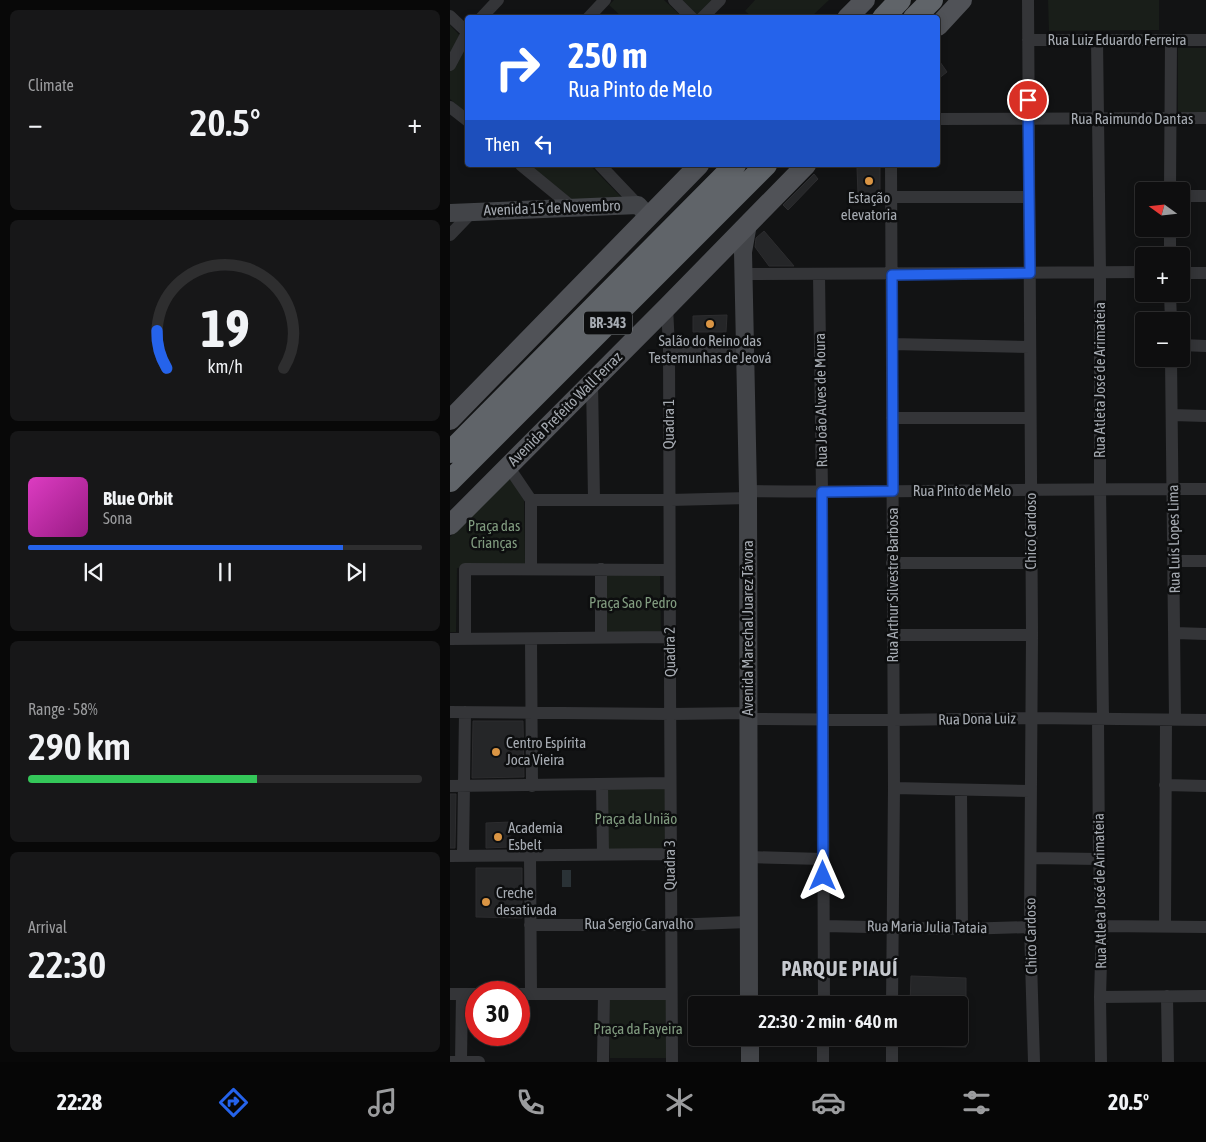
<!DOCTYPE html>
<meta charset="utf-8">
<style>
body{margin:0;font-family:"Asap Condensed",sans-serif;background:#171718;color:#f1f3f6;height:100vh;display:flex;flex-direction:column;font-size:19px;white-space:nowrap}
*{box-sizing:border-box;margin:0}
p{font-size:16px;color:#9b9c9e}
.icon{flex:none;width:28px;height:28px;fill:none;stroke:currentColor;stroke-width:2;stroke-linecap:round;stroke-linejoin:round}
.map{position:relative;flex:1;overflow:hidden}
.panel{display:flex;flex-direction:column;gap:10px;padding:10px;background:#080808;width:450px}
.panel>*{flex:none}
.banner{position:absolute;left:15px;top:15px;width:475px;height:152px;border-radius:5px;box-shadow:0 2px 8px #0003,0 0 0 1px #2e2e2f;background:#2563eb;color:#fff;overflow:hidden}
.needle{width:32px;rotate:285deg}
.fabs{position:absolute;left:685px;top:182px;display:grid;gap:10px}
.fabs a{display:grid;place-items:center;width:55px;height:55px;border-radius:5px;background:#0e0e0f;box-shadow:0 2px 8px #0003,0 0 0 1px #2e2e2f;font-size:25px}
.speed{position:absolute;left:15px;top:981px;display:flex;gap:10px;font-size:25px;font-weight:700;text-align:center}
.speed>*{display:grid;place-content:center;width:65px;height:65px;border-radius:50%;background:#0e0e0f;box-shadow:0 2px 8px #0003,0 0 0 1px #2e2e2f;line-height:1}
.speed .limit{border:8px solid #d22;background:#fff;color:#111}
.pin{position:absolute;display:grid;place-items:center;width:42px;height:42px;color:#fff;margin:-21px;border:2px solid #fff;border-radius:50%;box-shadow:0 1px 5px #0007}
.me{position:absolute;width:55px;margin:-28px;rotate:0deg;stroke-linejoin:round;filter:drop-shadow(0 0 4px #0008)}
.turn{display:flex;align-items:center;gap:18px;height:105px;padding:0 20px;font-size:22px}
.turn .icon{width:65px;height:65px;stroke-width:2.5}
.turn b{display:block;font-size:35px;line-height:42px}
.then{display:flex;align-items:center;height:48px;padding:0 20px;background:#0003;gap:10px;font-size:19px}
.big{font-size:38px;font-weight:600;line-height:1.1}
.panel .tile{flex:1;display:flex;flex-direction:column;justify-content:center;gap:8px;min-width:0;padding:0 18px;border-radius:8px;background:#171718}
.panel .dial{align-items:center;gap:0}
.dial svg{height:130px;overflow:visible;fill:none;stroke:#2e2e2f;stroke-width:7;stroke-linecap:round;text-anchor:middle}
.dial text{fill:#f1f3f6;stroke:none}
.song{display:flex;align-items:center;gap:15px}
.cover{width:60px;height:60px;border-radius:8px;background:linear-gradient(135deg,hsl(310 70% 55%),hsl(310 70% 35%))}
.played{height:5px;border-radius:2px;background:linear-gradient(90deg,#2563eb 80%,#2e2e2f 80%)}
.keys{display:flex;justify-content:space-around;direction:ltr}
.heat{display:flex;justify-content:space-between;align-items:center;font-size:28px;direction:ltr}
.charge{height:8px;border-radius:4px;background:linear-gradient(90deg,#34c759 58%,#2e2e2f 0)}
.trip{position:absolute;left:238px;top:996px;width:280px;height:50px;border-radius:5px;background:#0e0e0f;box-shadow:0 2px 8px #0003,0 0 0 1px #2e2e2f;font-weight:600;line-height:50px;text-align:center}
.dock{display:flex;height:80px;justify-content:space-around;align-items:center;background:#060606;color:#9b9c9e}
.dock .icon{width:35px;height:35px}
.dock .active{color:#2563eb}
.dock b{font-size:22px;color:#f1f3f6}
main{display:flex;flex:1;min-height:0}
.map>svg:first-child{display:block}
.green{fill:#191e19}
.water{fill:#2a3236}
.building{fill:#252628;stroke:#2d2d2f}
.lines{fill:none;stroke-linecap:round;stroke-linejoin:round}
.street{stroke:#343538;stroke-width:12}
.secondary{stroke:#424448;stroke-width:18}
.primary{stroke:#505257;stroke-width:20}
.highway{stroke:#606469;stroke-width:22}
.route-casing{stroke:#184099;stroke-width:12}
.route{stroke:#2563eb;stroke-width:9}
.poi-dot{fill:#da9544;stroke:#0d0e0f;stroke-width:2}
.labels{text-anchor:middle;stroke-width:5;stroke-linejoin:round;paint-order:stroke}
.shield{fill:#0d0e0f;stroke:#787c81;stroke-width:1}
.shield-label{font-size:14px;font-weight:bold;fill:#a6abb2}
.street-label{font-size:15px;fill:#a6abb2;stroke:#0d0e0f}
.poi-label{font-size:15px;fill:#a6abb2;stroke:#0d0e0f;text-anchor:start}
.park-label{font-size:15px;fill:#809b7f;stroke:#0d0e0f}
.district-label{font-size:20px;font-weight:bold;letter-spacing:1px;fill:#c6c9cf;stroke:#0d0e0f}
</style>
<main>
<section class="panel">
<div class="tile"><p>Climate</p>
<div class="heat"><a>−</a><b class="big">20.5°</b><a>+</a></div>
</div>
<div class="tile dial"><svg viewBox="0 0 100 80">
<path d="M14 69A42 42 0 1 1 86 69"/>
<path d="M14 69A42 42 0 0 1 8 46" stroke="#2563eb"/>
<text x="50" y="56" font-size="32" font-weight="700">19</text>
<text x="50" y="72" font-size="11">km/h</text>
</svg></div>
<div class="tile">
<div class="song"><i class="cover"></i><div><b>Blue Orbit</b><p>Sona</p></div></div>
<div class="played"></div>
<div class="keys"><svg class="icon" aria-label="previous" viewBox="0 0 24 24"><path d="M18 5L8 12l10 7zM5 5v14"/></svg><svg class="icon" aria-label="pause" viewBox="0 0 24 24"><path d="M8 5v14M16 5v14"/></svg><svg class="icon" aria-label="next" viewBox="0 0 24 24"><path d="M6 5l10 7-10 7zM19 5v14"/></svg></div>
</div>
<div class="tile"><p>Range · 58%</p><b class="big">290 km</b><div class="charge"></div></div>
<div class="tile"><p>Arrival</p><b class="big">22:30</b></div>
</section>
<div class="map">
<svg width="756" height="1062" viewBox="0 0 756 1062">
<rect width="100%" height="100%" fill="#121314"/>
<path class="green" d="M164,0H214L232,17H172L159,5Z
M230,0H263L247,17Z
M305,0H379L361,17H302L295,11Z
M598,0H709V30L599,31Z
M0,25L17,43V114L0,99Z
M728,48H756V113H728Z
M77,165H140L171,197L119,201Z
M60,478L74,500L75,564L7,568L6,632H0V537Z
M210,573L211,632L157,633L156,574Z
M155,787H217V851L156,850Z
M160,1000H217V1058H160Z"/>
<path class="water" d="M112,870H121V887H112Z"/>
<path class="building" d="M488,59L497,72L488,79Z
M430,166V194H408L407,168Z
M364,174L368,179L338,210L333,205Z
M314,231L344,266H319L305,247L306,238Z
M277,315L276,332H243V316Z
M23,721H73L74,777L22,778Z
M0,794H6L5,848H0Z
M60,822V847L36,848V823Z
M26,868H72V918L26,917Z
M461,976L516,978V1005H460Z
M459,1038H516V1047L459,1046Z"/>
<g class="lines">
<path class="street" d="M224,0L242,18
M578,0L582,635L580,927L584,1062
M0,16L18,33
M31,18L48,0
M138,18L155,0
M252,18L270,0
M578,40H756
M647,40L650,272V488L653,719
M0,65L18,31
M0,107L18,121
M488,119L756,118
M71,165L122,207
M150,165L188,205
M441,165L444,788L442,1005
M720,191L721,40
M731,196H756
M441,197H578
M0,235L23,211
M720,256V229
M731,273H756
M294,274L694,272
M369,275L372,492L374,1005
M720,294L721,321
M217,307L219,347C220,585 220,824 222,1062
M442,344L580,347
M731,345L756,346
M219,347H295
M721,359L725,719
M142,382L144,499
M722,415L756,416
M442,418H580
M58,466L81,500V568
M298,491C451,493 603,488 756,489
M81,500H220L298,498
M724,561H756
M442,563H581
M725,633L756,634
M443,635H582
M15,638V569L219,570
M151,638V569
M0,639L220,637
M81,639L82,786
M0,712L221,714L298,713
M298,719L443,720L581,718L756,720
M648,720L649,859L652,926L650,997L651,1062
M152,784L153,854
M715,785L756,786
M0,786L219,783
M444,788L580,791
M511,790L512,929
M0,856L220,854
M13,856L15,712
M80,856L81,994
M298,857L373,859
M581,858L649,859
M80,925H220L298,922
M374,926L512,929L580,927
M652,926L756,927
M715,927L716,720
M0,994H26
M69,994H221
M717,996L718,1062
M650,997L756,996
M442,1038V1062
M11,1061L12,994
M0,1062H29
M153,1062L154,994
M373,1062V1038"/>
<path class="secondary" d="M0,213L188,205L199,217
M298,224L293,252L298,491L299,1005
M300,1038V1062"/>
<path class="primary" d="M397,18L415,0
M488,26L512,0
M0,420L249,165
M0,525L217,307L356,165"/>
<path class="highway" d="M433,18L450,0
M464,18L482,0
M0,452L285,165
M0,481L316,165"/>
</g>
<g class="lines">
<defs>
<path id="route" d="M373,876L372,492L443,491L442,275L580,273L578,100"/>
</defs>
<use href="#route" class="route-casing"/>
<use href="#route" class="route"/>
</g>
<g class="poi-dot">
<circle cx="419" cy="181" r="5"/>
<circle cx="260" cy="324" r="5"/>
<circle cx="46" cy="752" r="5"/>
<circle cx="48" cy="837" r="5"/>
<circle cx="36" cy="902" r="5"/>
</g>
<g class="labels">
<rect class="shield" x="134" y="311.5" width="48" height="23" rx="4"/>
<g class="shield-label">
<text x="158" y="328">BR-343</text>
</g>
<g class="street-label">
<text x="667" y="45">Rua Luiz Eduardo Ferreira</text>
<text x="682" y="124">Rua Raimundo Dantas</text>
<text transform="translate(102 208) rotate(-2)" y="5">Avenida 15 de Novembro</text>
<text transform="translate(650 380) rotate(-90)" y="5">Rua Atleta José de Arimateia</text>
<text transform="translate(371 400) rotate(-91)" y="5">Rua João Alves de Moura</text>
<text transform="translate(115 409) rotate(-45)" y="5">Avenida Prefeito Wall Ferraz</text>
<text transform="translate(219 424) rotate(-90)" y="5">Quadra 1</text>
<text x="512" y="496">Rua Pinto de Melo</text>
<text transform="translate(581 531) rotate(-90)" y="5">Chico Cardoso</text>
<text transform="translate(724 539) rotate(-91)" y="5">Rua Luís Lopes Lima</text>
<text transform="translate(443 585) rotate(-90)" y="5">Rua Arthur Silvestre Barbosa</text>
<text transform="translate(298 628) rotate(-90)" y="5">Avenida Marechal Juarez Távora</text>
<text transform="translate(220 652) rotate(-91)" y="5">Quadra 2</text>
<text transform="translate(527 719) rotate(-1)" y="5">Rua Dona Luiz</text>
<text transform="translate(220 865) rotate(-90)" y="5">Quadra 3</text>
<text transform="translate(650 891) rotate(-91)" y="5">Rua Atleta José de Arimateia</text>
<text x="189" y="929">Rua Sergio Carvalho</text>
<text transform="translate(477 927) rotate(1)" y="5">Rua Maria Julia Tataia</text>
<text transform="translate(581 936) rotate(-91)" y="5">Chico Cardoso</text>
</g>
<g class="poi-label">
<text x="419" y="203" text-anchor="middle">Estação<tspan x="419" dy="17">elevatoria</tspan></text>
<text x="260" y="346" text-anchor="middle">Salão do Reino das<tspan x="260" dy="17">Testemunhas de Jeová</tspan></text>
<text x="56" y="748">Centro Espírita<tspan x="56" dy="17">Joca Vieira</tspan></text>
<text x="58" y="833">Academia<tspan x="58" dy="17">Esbelt</tspan></text>
<text x="46" y="898">Creche<tspan x="46" dy="17">desativada</tspan></text>
</g>
<g class="park-label">
<text x="44" y="531">Praça das<tspan x="44" dy="17">Crianças</tspan></text>
<text x="183" y="608">Praça Sao Pedro</text>
<text x="186" y="824">Praça da União</text>
<text x="188" y="1034">Praça da Fayeira</text>
</g>
<g class="district-label">
<text x="390" y="976">PARQUE PIAUÍ</text>
</g>
</g>
</svg>
<div class="fabs">
<a><svg class="needle" viewBox="-14 -14 28 28"><path d="M0-13l5 13h-10z" fill="#e53935"/><path d="M0 13l5-13h-10z" fill="#9b9c9e"/></svg></a>
<a>+</a>
<a>−</a>
</div>
<div class="speed"><div class="limit">30</div></div>
<div class="pin" style="left:578px;top:100px;background:#d93025"><svg class="icon" aria-label="arrive" viewBox="0 0 24 24"><path d="M6 21V4h12l-3 4 3 4H6"/></svg></div>
<svg class="me" style="left:373px;top:876px" viewBox="-20 -20 40 40"><path d="M0-17L14 15 0 8-14 15z" fill="#2563eb" stroke="#fff" stroke-width="4"/></svg>
<div class="trip">22:30 · 2 min · 640 m</div>
<div class="banner">
<div class="turn"><svg class="icon" aria-label="right" viewBox="0 0 24 24"><path d="M7 20v-9h11M14 6l5 5-5 5"/></svg><div><b>250 m</b>Rua Pinto de Melo</div></div>
<div class="then">Then<svg class="icon" aria-label="left" viewBox="0 0 24 24"><path d="M17 20v-9H6M10 6l-5 5 5 5"/></svg></div>
</div>
</div>
</main>
<nav class="dock">
<b>22:28</b>
<svg class="icon active" aria-label="directions" viewBox="0 0 24 24"><path d="M12 3l9 9-9 9-9-9zM9 14v-3h6M13 9l2 2-2 2"/></svg>
<svg class="icon" aria-label="music" viewBox="0 0 24 24"><path d="M9 18V5l10-2v13"/><circle cx="6" cy="18" r="3"/><circle cx="16" cy="16" r="3"/></svg>
<svg class="icon" aria-label="phone" viewBox="0 0 24 24"><path d="M5 4h4l2 5-3 2q2 4 5 5l2-3 5 2v4C11 20 4 13 5 4z"/></svg>
<svg class="icon" aria-label="climate" viewBox="0 0 24 24"><path d="M12 3v18M4 7l16 10M4 17L20 7"/></svg>
<svg class="icon" aria-label="car" viewBox="0 0 24 24"><path d="M5 17H2v-5l4-1 3-4h7l3 4 3 1v5h-3M9 17h6M6 11h13"/><circle cx="7" cy="17" r="2"/><circle cx="17" cy="17" r="2"/></svg>
<svg class="icon" aria-label="filters" viewBox="0 0 24 24"><path d="M4 7h16M4 17h16"/><circle cx="9" cy="7" r="2"/><circle cx="15" cy="17" r="2"/></svg>
<b>20.5°</b>
</nav>
